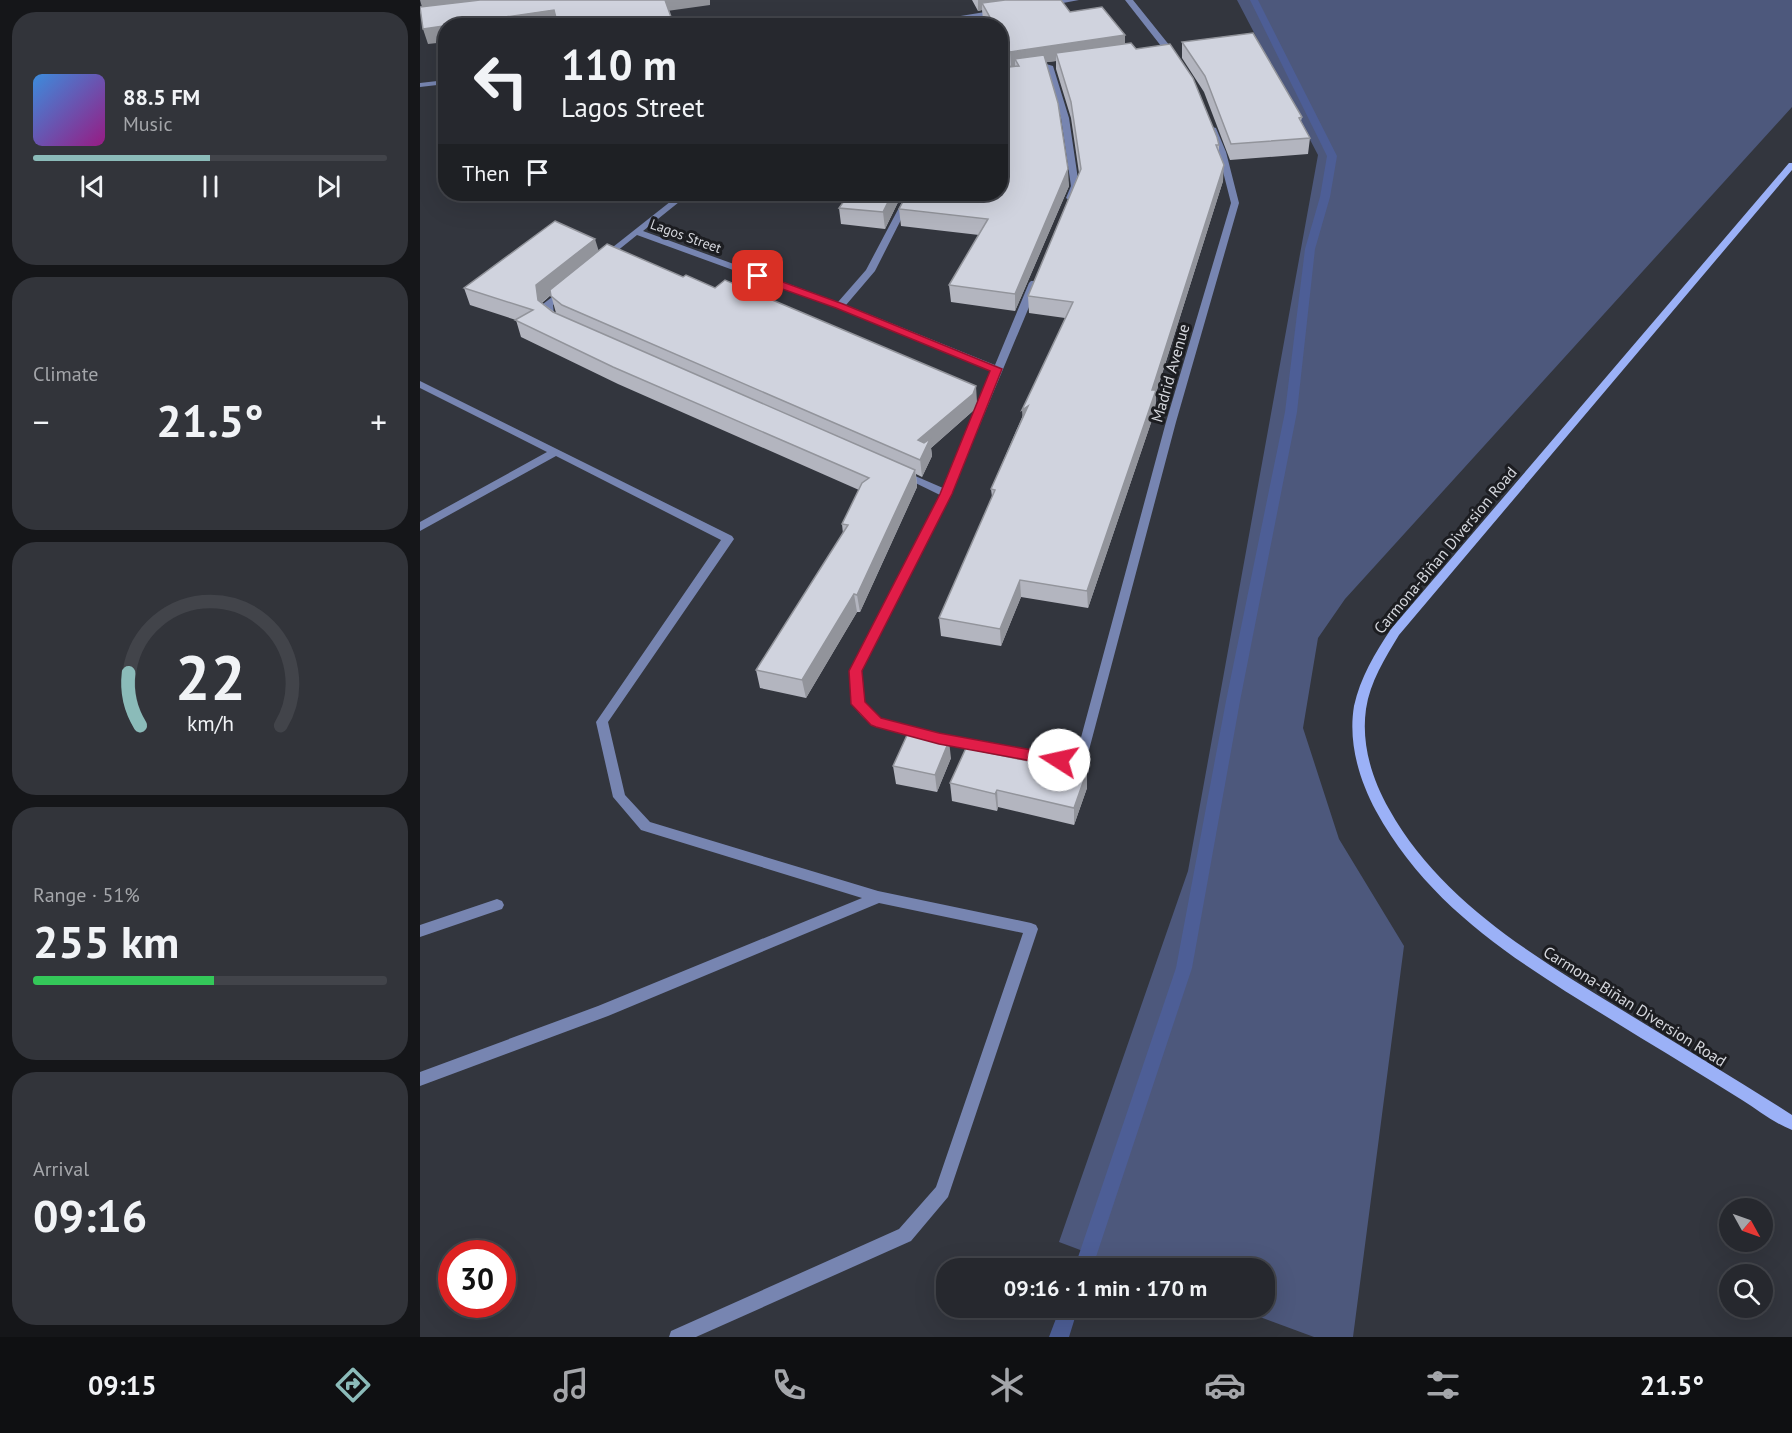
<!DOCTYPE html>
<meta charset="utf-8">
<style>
body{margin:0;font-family:"PT Sans",sans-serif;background:#32343a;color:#f1f3f6;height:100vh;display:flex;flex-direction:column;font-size:22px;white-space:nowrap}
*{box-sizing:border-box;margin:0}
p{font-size:20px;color:#a4a6aa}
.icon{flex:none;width:33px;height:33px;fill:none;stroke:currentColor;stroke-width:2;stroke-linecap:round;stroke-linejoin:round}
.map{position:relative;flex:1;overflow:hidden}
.panel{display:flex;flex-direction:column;gap:12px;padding:12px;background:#151619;width:420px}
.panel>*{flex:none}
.hud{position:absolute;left:18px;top:18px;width:570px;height:183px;border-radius:24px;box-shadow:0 6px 24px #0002,0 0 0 2px #42444a;background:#26282e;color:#f1f3f6;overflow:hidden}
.needle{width:39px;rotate:130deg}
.fabs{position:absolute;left:1299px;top:1198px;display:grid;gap:12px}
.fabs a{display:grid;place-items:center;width:54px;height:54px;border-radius:50%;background:#26282e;box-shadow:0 6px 24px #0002,0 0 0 2px #42444a;font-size:30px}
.speed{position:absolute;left:18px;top:1240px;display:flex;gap:12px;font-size:30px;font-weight:700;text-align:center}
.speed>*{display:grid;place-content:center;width:78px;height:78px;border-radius:50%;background:#26282e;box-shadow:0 6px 24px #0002,0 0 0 2px #42444a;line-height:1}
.speed .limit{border:9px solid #d22;background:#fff;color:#111}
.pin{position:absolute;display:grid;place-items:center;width:51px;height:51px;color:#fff;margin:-26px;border-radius:12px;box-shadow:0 3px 9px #0006}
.me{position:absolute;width:66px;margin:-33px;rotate:280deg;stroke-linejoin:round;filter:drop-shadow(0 0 4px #0008)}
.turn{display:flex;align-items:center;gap:21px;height:126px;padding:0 24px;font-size:27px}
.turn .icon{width:78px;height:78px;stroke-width:2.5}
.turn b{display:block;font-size:42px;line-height:51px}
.then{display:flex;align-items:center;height:57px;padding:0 24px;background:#0003;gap:12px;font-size:22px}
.big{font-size:45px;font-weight:600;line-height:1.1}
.panel .card{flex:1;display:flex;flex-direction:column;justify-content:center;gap:9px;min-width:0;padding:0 21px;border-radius:24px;background:#32343a}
.panel .dial{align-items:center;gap:0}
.dial svg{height:156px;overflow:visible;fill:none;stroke:#42444a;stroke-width:7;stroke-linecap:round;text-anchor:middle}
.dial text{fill:#f1f3f6;stroke:none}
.song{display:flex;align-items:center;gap:18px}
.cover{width:72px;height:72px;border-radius:9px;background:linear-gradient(135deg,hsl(210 70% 55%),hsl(310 70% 35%))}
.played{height:6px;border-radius:3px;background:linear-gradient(90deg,#8bbbb9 50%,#42444a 50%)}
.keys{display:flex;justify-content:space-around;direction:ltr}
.heat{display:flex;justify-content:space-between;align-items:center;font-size:33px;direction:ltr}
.charge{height:9px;border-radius:4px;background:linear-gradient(90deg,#34c759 51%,#42444a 0)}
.trip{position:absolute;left:516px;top:1258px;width:339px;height:60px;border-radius:24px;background:#26282e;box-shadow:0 6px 24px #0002,0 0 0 2px #42444a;font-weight:600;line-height:60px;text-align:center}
.tab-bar{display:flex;height:96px;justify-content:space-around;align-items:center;background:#0f1012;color:#a4a6aa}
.tab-bar .icon{width:42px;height:42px}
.tab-bar .on{color:#8bbbb9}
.tab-bar b{font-size:27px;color:#f1f3f6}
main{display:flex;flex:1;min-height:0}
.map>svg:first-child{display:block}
.green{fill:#4d587c}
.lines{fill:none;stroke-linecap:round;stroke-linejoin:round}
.stream{fill:#4d5e96;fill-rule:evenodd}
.street{fill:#7785b1;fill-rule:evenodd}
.secondary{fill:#9bb1f7;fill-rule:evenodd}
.wall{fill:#b3b5bf;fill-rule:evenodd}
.shaded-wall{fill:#92949b}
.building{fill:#d0d3de;stroke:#92949b;stroke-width:1.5}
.route{fill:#e11d48;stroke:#92132f;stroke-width:1.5}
.labels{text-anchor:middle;stroke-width:6;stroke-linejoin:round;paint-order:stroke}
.far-street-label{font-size:14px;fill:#d4d6dc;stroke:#1c1d21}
.street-label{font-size:16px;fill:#d4d6dc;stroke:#1c1d21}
</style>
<main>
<section class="panel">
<div class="card">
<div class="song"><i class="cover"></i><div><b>88.5 FM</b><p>Music</p></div></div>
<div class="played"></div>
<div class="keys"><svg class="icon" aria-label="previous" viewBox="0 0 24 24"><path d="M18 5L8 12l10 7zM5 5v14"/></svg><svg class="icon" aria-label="pause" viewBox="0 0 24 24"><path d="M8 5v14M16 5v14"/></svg><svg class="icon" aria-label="next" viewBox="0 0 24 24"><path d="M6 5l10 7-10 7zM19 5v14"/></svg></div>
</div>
<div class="card"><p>Climate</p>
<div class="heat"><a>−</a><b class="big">21.5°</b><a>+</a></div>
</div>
<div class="card dial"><svg viewBox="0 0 100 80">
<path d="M14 69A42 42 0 1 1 86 69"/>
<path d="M14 69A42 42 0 0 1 8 42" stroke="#8bbbb9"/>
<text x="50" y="56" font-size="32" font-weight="700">22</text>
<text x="50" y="72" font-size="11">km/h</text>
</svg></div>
<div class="card"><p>Range · 51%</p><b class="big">255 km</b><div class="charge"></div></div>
<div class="card"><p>Arrival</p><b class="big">09:16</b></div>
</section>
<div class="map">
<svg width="1372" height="1337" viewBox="0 0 1372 1337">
<rect width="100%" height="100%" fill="#33363e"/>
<path class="green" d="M817,0H1372V107L925,599L898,638L883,728L919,839L984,946L933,1337H894L816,1308H844V1269H711L639,1242L768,871L898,155Z"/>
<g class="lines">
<path class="stream" d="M830,0H838L917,156L910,197L895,249L877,412L820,701L772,968L672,1269H654L756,968L806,701L865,412L885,249L900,197L907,156Z
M640,1308H658L649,1337H629Z"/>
<path class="street" d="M640,0H659L627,6L623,4Z
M705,0H713L758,56V60H752Z
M577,10L581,12L580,14L501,26H480Z
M626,64L633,66L649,118L659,186L654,198L650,201L646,198L651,186L641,118Z
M26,80V84L0,87V83Z
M789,126L796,128L806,152L819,203L756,422L669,750C661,757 652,763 641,764C627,766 461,732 451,724C429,708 431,695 430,671L520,495L477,474L482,471L486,472L523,488L573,371L417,308L217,235L186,260H180L179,258L260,194H269L223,231L418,302L446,270L483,200L484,194H492L491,200L455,271L426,305L575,365L609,283L611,281H617L619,283L531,494L442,671L444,702L460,718L519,733L639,755L651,751L659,745L746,422L811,203L798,152L788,128Z
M145,287L148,288V292L133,305L134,314L139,319L137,321H131L124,315L123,304Z
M0,381L312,536L314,539L188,722L205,795L230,822L458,891L611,923L616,925L618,929L528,1197L491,1241L276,1337H249L251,1331L479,1229L516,1187L603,933L459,903L188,1016L0,1086V1072L178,1006L442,898L221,830L193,797L176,722L301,540L136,456L0,531V522L127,452L0,388Z
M77,899L82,901L84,905L82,909L0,937V925Z"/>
<path class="secondary" d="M1369,163H1372V170L979,635C965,658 950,682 946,709C941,744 952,779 969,809C1021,902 1114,956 1202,1010C1259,1045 1316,1079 1372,1115V1130C1354,1123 1338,1110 1322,1100C1288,1079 1255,1058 1221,1038C1119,974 1016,920 956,811C939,779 928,743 934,706C940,678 955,653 971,629Z"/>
</g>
<path class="wall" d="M552,0H641L650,12L705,44L799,145V151L803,181L736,393V408L668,608L601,597L581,646L521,636L519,618L572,497L571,489L645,318L609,313L608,296L659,173L651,118L636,69V61L626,62L649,186L595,311L531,302L529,285L559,235L481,226L479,209L591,67L580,49V26H567L563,19L562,10L558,11Z
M762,42L882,117L881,121L890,138L888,154L810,160L784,92L762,58Z
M429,194H482L465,229L421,224L419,208Z
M179,251L557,402L554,410L511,448L512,456L502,477L496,474L497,487L440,612H437L386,698L340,688L336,670L423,534L422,524L439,490L198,384L101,337L96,320L50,305L44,288ZM131,295L136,313L122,303Z
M531,758L517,792L476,784L473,766Z
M613,762L667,771V788L654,825L578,807L577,811L532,801L530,783Z"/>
<path class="shaded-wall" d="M0,0H115L4,14Z
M244,0H290V5L247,11Z
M558,0H627L562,3V10L558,11Z
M134,10L138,25L26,26V42L8,44L3,29Z
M251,17L253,26H192Z
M705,35V50L636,53V61L599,66L595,59V66L591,67L590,52Z
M804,165L803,181L736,393V408L668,608L667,591Z
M648,169L649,186L595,311V294Z
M472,194H482L465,229L463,212Z
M175,239L180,255L122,302L124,318L118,300L116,285Z
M556,386L557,402L554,410L511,448L512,456L502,477L498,440Z
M608,406L603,427L602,410Z
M495,470L497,487L440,612L437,595Z
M600,580L601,597L581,646L580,629Z
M434,594L437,612L386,698L382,680Z
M529,741L531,758L517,792L515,775Z
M667,771V788L654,825V808Z
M577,790L578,807L577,811L575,794Z"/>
<path class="building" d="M60,0H245L251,17L192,26H138L134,10L3,29L0,7Z
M585,0H641L650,12L682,7L705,35L590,52L580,35V26H575L562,3Z
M833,33L882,117L879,118L890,138L811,144L785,76L762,42Z
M711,43L716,49L750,44L773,78L797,137L799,145H796L804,165L732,390H736L667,591L600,580L580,629L519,618L575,490L571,489L608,406L602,410L653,302L608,296L661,169L651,102L636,53Z
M624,55L638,103L648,169L595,294L529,285L568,219L479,209L487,194H580V68L599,66L595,59Z
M429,194H472L463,212L419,208Z
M135,221L175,239L116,285L118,300L133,312L495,470L437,595L434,594L382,680L336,670L428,525L422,524L442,483L449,478L193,367L95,320L113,310L44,288Z
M187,244L263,277L266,275L295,288L305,280L556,386L553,394L498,440L504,443L510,439L500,460L142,305L131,296L130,290Z
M488,733L529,741L515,775L473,766Z
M546,748L613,762L614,759L667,771L654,808L577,790L575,794L530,783Z"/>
<path class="route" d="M338,273L423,304L582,369L532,494L442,671L445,702L461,718L519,733L639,755L644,757L647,760L644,764L639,766L519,744L456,727L451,725L431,704L429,671L520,494L570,371L416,308L334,279V274Z"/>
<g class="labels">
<g class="far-street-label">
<text transform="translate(266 236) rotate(20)" y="5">Lagos Street</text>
</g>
<g class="street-label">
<text transform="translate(750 373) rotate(-74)" y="6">Madrid Avenue</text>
<text transform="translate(1025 550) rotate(-50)" y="6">Carmona-Biñan Diversion Road</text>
<text transform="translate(1215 1006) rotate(32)" y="6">Carmona-Biñan Diversion Road</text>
</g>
</g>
</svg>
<div class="fabs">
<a><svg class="needle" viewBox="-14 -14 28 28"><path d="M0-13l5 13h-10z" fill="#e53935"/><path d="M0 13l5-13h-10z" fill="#a4a6aa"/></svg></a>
<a><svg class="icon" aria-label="search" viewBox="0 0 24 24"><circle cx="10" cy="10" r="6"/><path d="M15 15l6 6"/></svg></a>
</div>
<div class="speed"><div class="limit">30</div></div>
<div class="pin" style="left:338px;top:276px;background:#d93025"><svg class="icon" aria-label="arrive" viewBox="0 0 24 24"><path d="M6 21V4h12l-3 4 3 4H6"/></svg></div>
<svg class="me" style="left:639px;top:760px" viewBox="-20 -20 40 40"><circle r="19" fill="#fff"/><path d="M0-13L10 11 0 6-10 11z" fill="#e11d48"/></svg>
<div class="trip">09:16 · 1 min · 170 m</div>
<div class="hud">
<div class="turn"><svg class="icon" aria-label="left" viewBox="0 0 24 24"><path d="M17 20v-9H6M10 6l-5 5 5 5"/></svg><div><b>110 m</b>Lagos Street</div></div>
<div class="then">Then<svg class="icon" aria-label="arrive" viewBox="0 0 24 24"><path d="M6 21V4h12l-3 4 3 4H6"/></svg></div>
</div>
</div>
</main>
<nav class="tab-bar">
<b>09:15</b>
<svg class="icon on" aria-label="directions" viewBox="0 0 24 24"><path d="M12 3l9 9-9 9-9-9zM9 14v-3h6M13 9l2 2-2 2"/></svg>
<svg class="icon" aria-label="music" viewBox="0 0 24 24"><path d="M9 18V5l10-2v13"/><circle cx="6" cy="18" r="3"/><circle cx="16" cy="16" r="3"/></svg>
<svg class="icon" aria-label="phone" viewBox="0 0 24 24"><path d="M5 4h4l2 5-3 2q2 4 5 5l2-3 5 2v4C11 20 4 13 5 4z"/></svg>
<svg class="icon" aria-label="climate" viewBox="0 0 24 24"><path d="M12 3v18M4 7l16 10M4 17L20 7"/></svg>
<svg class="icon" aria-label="car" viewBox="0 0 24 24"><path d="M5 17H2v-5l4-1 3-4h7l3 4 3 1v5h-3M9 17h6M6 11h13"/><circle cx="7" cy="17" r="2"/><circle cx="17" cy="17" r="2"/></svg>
<svg class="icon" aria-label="filters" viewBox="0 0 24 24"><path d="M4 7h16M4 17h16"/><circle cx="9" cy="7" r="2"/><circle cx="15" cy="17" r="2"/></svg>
<b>21.5°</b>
</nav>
